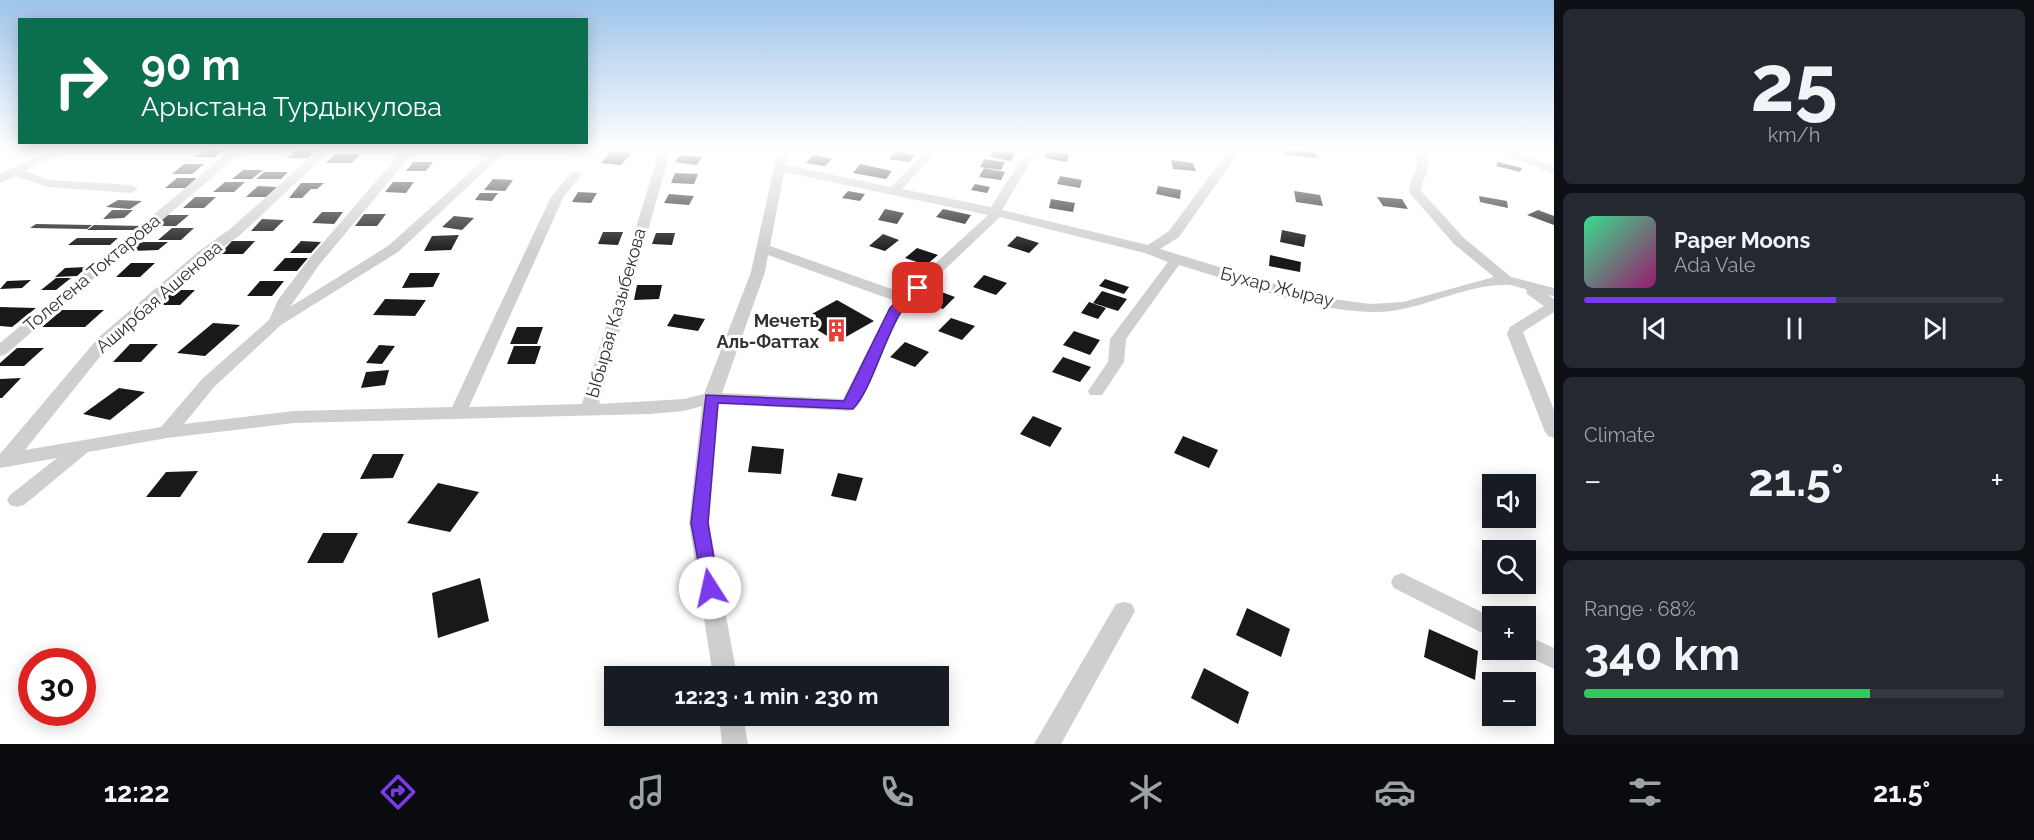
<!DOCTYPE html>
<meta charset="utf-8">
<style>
body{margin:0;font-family:Raleway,sans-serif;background:#242831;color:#f1f3f6;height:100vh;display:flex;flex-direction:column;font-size:22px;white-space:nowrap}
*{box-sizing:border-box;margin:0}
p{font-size:20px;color:#9ea1a6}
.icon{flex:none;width:33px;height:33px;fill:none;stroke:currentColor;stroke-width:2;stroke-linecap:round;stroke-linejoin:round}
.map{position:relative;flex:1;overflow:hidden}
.drawer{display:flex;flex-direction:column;gap:9px;padding:9px;background:#0d0f14;width:480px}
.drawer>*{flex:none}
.hud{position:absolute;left:18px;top:18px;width:570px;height:126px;border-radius:0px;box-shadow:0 3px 15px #0003;background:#0b6e4f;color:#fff;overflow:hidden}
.tools{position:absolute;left:1482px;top:474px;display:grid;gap:12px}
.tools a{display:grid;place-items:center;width:54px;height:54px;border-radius:0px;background:#171b24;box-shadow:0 3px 15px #0003;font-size:30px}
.speed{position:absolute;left:18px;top:648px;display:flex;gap:12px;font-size:30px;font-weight:700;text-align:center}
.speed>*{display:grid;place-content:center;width:78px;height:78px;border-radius:50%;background:#171b24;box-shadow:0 3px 15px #0003;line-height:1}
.speed .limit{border:9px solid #d22;background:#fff;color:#111}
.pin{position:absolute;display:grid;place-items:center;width:51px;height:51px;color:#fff;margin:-26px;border-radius:12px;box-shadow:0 3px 9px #0006}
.me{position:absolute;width:66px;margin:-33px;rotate:350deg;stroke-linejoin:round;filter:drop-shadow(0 0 4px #0008)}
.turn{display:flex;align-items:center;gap:21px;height:126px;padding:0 24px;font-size:27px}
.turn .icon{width:78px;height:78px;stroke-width:2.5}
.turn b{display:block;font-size:42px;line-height:51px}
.big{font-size:45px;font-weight:700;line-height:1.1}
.drawer .widget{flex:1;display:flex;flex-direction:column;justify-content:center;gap:9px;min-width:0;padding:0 21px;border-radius:9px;background:#242831}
.drawer .dial{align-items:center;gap:0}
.dial b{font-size:78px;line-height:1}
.song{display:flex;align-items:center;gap:18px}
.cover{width:72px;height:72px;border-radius:9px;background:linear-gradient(135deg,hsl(150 70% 55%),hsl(320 70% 35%))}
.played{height:6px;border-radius:3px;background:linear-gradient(90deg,#7c3aed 60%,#363941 60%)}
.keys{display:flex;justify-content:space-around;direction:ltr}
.heat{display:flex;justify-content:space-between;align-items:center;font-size:33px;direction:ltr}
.charge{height:9px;border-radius:4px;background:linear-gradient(90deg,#34c759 68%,#363941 0)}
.trip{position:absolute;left:604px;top:666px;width:345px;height:60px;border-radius:0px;background:#171b24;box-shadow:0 3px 15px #0003;font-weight:700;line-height:60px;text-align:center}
.tabs{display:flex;height:96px;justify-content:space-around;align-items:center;background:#090b0e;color:#9ea1a6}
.tabs .icon{width:42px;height:42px}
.tabs .selected{color:#7c3aed}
.tabs b{font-size:27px;color:#f1f3f6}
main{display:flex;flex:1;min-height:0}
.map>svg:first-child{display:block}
.building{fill:#191919}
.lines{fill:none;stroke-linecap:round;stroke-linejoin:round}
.street{fill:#cfcfcf;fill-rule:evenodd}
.route{fill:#7c3aed;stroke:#51269a;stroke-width:1.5}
.labels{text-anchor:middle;stroke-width:6;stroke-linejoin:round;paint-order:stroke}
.street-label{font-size:18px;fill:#323232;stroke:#fff}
.poi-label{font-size:18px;font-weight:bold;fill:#323232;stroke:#fff;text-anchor:end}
</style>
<main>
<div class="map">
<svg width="1554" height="744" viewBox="0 0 1554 744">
<rect width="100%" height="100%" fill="#fff"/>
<path class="building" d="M206,149H225L215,157H195Z
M1283,149L1315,152L1317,158L1284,154Z
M994,150L1015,153L1011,161L990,157Z
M295,151H315L308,158H287Z
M611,151L631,153L621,165L601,163Z
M895,151L915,155L909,162L889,159Z
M1048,151L1069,154L1067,162L1045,158Z
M335,154H360L352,163H326Z
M680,155L702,157L697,165L675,162Z
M813,155L832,159L825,166L806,163Z
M984,159L1005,162L1001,170L980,167Z
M1171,160L1193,163L1196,171L1173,169Z
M413,162H433L426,171H406Z
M1498,162L1522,168L1520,172L1496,166Z
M184,164H204L192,174H172Z
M860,164L892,171L886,179L853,173Z
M984,168L1005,172L1001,180L979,177Z
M243,170H263L252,179H232Z
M264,172H288L281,179H256Z
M675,173L698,174L694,184L671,183Z
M1060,176L1082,180L1080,188L1057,184Z
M177,178H197L185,188H165Z
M493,179L513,180L505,191L484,190Z
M225,182H245L234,192H213Z
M393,182H414L406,193L385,192Z
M301,183H324L317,189H311L302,198H289Z
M975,184L990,187L987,193L971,190Z
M258,186L277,187L266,197H246Z
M1158,186L1181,190L1180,199L1156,194Z
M848,191L865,194L860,201L842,198Z
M1294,191L1320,195L1323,206L1296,202Z
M578,192L597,193L591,203L572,202Z
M480,193H498L492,201L475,200Z
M669,194L694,196L689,205L664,203Z
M1479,196L1507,201L1508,208L1480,202Z
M195,197H216L204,208H183Z
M1377,197L1402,199L1408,209L1383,206Z
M1051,199L1075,203L1073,212L1049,208Z
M118,200L142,201L130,209L106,207Z
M885,209L904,213L897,224L878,220Z
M943,209L971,215L965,224L936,217Z
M112,210H133L124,218L103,219Z
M1538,210L1554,216V225L1527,215Z
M322,212H343L334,224L312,223Z
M364,214H386L377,226H355Z
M167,215H189L176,226H154Z
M454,216L474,218L462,230L442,227Z
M262,219L284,220L273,231H251Z
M36,224L92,225L87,229L30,228Z
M94,225L143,226L138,230H87Z
M172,228H194L181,240H158Z
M1282,230L1306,235L1304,247L1280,242Z
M603,232H623L618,245L598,244Z
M656,233H675L672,245L652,244Z
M883,234L899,240L885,251L869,246Z
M459,235L451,250L424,251L432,236Z
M1017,236L1039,243L1029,253L1007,246Z
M77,238H118L110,245H68Z
M232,241H255L243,254H220Z
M301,241L321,242L311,253H290Z
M141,242H168L158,250L131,251Z
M917,248L938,255L926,265L905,258Z
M1270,255L1301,262L1300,272L1269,266Z
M285,258H308L297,271H273Z
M131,263H155L140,277H116Z
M87,267L77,276L55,277L65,268Z
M410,273H440L433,287L402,288Z
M984,275L1007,283L996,295L973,287Z
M56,278H71L56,290H41Z
M1105,279L1129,287L1124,294L1099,286Z
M31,280L22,288L0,289L7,281Z
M260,281H284L272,296H247Z
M637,285H662L659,299L634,300Z
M933,289L955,297L943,309L920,301Z
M170,290H195L180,305H155Z
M1102,291L1127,299L1118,311L1093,303Z
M385,299L426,300L415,316L373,315Z
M837,300L874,321L837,342L801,320Z
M1089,302L1106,308L1098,319L1081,313Z
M0,307L36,308L12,327L0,326Z
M62,310H104L85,327H42Z
M674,314L705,319L698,331L667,326Z
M951,318L975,326L962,340L938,331Z
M213,323L240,325L205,356L177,353Z
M517,327H543L537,344H510Z
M1074,331L1100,340L1090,355L1063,345Z
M905,342L929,352L915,367L890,357Z
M130,344H158L141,362H113Z
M379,345L395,346L382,364L366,363Z
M514,346H541L535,364H507Z
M17,348H44L24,366H0V363Z
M1063,357L1091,367L1080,382L1052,372Z
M389,370L385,385L361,388L366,372Z
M21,378L2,398H0V379Z
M119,388L145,392L110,420L83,414Z
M1033,416L1062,428L1050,447L1020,434Z
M1183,436L1218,450L1209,468L1174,453Z
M752,446L784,449L781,474L748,472Z
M373,454H404L393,478L360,479Z
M198,471L180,497H146L166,472Z
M838,473L863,478L856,501L831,496Z
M438,483L479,492L450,532L407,523Z
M323,533H358L343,563H307Z
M480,578L489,621L438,638L432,593Z
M1247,608L1290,629L1281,657L1236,635Z
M1429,629L1478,651L1475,680L1424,657Z
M1204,668L1249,692L1238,724L1191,698Z"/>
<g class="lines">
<path class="street" d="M54,149H68L25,171L49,180L132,185L138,189L132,193L48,187L15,176L0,183V174Z
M232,149H245L6,354L0,356V343Z
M320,149H332L240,235L208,258L111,343L25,450L161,427L202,379L269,320L278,300L309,259L404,149H416L319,265L290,307L388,246L496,149H508L398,252L281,325L214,387L184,424L294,411L452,407L551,197L571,173L575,171L581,175L563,198L469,407L582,404L660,149H671L599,404L684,399L704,394L751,272L778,149H789L786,165L891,187L928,149H939L902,189L991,207L1028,149H1038L1002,210L1148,245L1169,231L1230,149H1241L1179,237L1160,249L1318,297L1370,304L1403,302L1494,277L1454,244L1409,192L1411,180L1416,172L1418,149H1429L1428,172L1423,180L1421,191L1464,238L1511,277L1554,288V296L1548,295L1554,299V312L1523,332L1554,410V438L1548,436L1545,432L1507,334L1510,327L1544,306L1527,294L1526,289C1519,288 1511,284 1504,285C1459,285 1418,314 1370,312C1305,310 1241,283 1179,265L1126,339L1124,362L1102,395H1090L1088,391L1108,362L1110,339L1168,262L1145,253L1000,217L902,310L862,399L854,409L848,411L719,404L709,523L737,676H713L689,523L702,406L684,411L650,414L294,423L167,438L88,452L24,505L17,507L10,505L7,500L10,495L57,458L0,468V454L99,337L198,252L230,229ZM784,172L988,215L903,293L770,246ZM768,255L895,301L889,308L843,399L722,393L765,272Z
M1490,149H1506L1554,167V174Z
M1402,573L1492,617V638L1394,588L1391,582L1394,576Z
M1124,602L1132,604L1135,611L1061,744H1034L1116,604Z
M1526,635L1554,648V669L1518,652L1517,650H1526Z
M719,716H743L748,744H722Z"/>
</g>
<linearGradient id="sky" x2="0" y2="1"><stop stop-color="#9dc4ea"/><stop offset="0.59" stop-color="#fff"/><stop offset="1" stop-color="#fff" stop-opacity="0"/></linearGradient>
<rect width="1554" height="253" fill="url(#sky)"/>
<path class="route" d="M918,285L924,288C917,297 906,303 901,312C884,338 872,389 853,409L718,403L708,523L719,588L716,593L710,596L704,593L691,523L706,395L844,401L890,308L913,286Z"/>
<defs>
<symbol id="building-bare" viewBox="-9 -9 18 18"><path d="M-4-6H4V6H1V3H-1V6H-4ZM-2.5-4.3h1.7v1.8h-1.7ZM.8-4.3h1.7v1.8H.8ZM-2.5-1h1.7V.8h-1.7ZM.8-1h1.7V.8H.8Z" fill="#e54037" stroke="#fff" stroke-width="2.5" paint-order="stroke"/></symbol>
</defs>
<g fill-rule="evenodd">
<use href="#building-bare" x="820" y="314" width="33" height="33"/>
</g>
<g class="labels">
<g class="street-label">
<text transform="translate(92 273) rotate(-40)" y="6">Толегена Токтарова</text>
<text transform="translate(1277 287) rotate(14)" y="6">Бухар Жырау</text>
<text transform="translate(159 297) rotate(-41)" y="6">Аширбая Ашенова</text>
<text transform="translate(616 313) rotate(-74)" y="6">Ыбырая Казыбекова</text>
</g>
<g class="poi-label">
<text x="819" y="327">Мечеть<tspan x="819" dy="21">Аль-Фаттах</tspan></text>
</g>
</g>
</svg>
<div class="tools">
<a><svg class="icon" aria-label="sound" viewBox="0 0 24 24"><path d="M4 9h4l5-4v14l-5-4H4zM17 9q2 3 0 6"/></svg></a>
<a><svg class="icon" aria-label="search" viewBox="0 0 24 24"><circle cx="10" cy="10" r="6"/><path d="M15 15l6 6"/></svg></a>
<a>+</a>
<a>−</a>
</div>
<div class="speed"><div class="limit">30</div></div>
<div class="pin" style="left:918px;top:288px;background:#d93025"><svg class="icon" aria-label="arrive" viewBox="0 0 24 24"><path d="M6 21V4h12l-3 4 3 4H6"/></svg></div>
<svg class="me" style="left:710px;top:588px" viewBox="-20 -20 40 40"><circle r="19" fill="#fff"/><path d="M0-13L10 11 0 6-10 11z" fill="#7c3aed"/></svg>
<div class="trip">12:23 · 1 min · 230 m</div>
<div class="hud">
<div class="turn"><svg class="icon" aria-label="right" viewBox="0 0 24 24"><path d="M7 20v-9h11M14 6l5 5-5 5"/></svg><div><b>90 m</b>Арыстана Турдыкулова</div></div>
</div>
</div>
<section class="drawer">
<div class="widget dial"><b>25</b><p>km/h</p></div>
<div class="widget">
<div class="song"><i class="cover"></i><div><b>Paper Moons</b><p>Ada Vale</p></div></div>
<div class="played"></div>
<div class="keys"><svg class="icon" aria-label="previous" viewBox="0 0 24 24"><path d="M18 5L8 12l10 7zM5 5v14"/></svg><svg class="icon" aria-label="pause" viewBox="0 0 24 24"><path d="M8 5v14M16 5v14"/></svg><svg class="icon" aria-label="next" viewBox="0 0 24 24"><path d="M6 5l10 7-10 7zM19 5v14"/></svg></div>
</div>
<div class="widget"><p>Climate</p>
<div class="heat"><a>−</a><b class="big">21.5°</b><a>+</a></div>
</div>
<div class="widget"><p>Range · 68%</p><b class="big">340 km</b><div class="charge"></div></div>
</section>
</main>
<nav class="tabs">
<b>12:22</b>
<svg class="icon selected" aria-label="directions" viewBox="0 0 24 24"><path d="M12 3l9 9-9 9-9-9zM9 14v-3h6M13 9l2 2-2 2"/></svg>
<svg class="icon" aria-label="music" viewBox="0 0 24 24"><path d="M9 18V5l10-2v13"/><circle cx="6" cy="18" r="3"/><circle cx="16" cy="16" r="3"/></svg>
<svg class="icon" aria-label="phone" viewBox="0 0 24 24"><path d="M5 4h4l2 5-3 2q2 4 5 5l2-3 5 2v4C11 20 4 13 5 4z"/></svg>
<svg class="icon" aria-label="climate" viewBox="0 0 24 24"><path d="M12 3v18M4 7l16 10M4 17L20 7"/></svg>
<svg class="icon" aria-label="car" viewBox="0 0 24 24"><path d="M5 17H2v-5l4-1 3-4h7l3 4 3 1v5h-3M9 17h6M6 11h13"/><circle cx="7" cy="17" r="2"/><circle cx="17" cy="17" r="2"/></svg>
<svg class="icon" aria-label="filters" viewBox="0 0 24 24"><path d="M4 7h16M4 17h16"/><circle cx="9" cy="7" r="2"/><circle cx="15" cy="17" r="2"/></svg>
<b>21.5°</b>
</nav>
